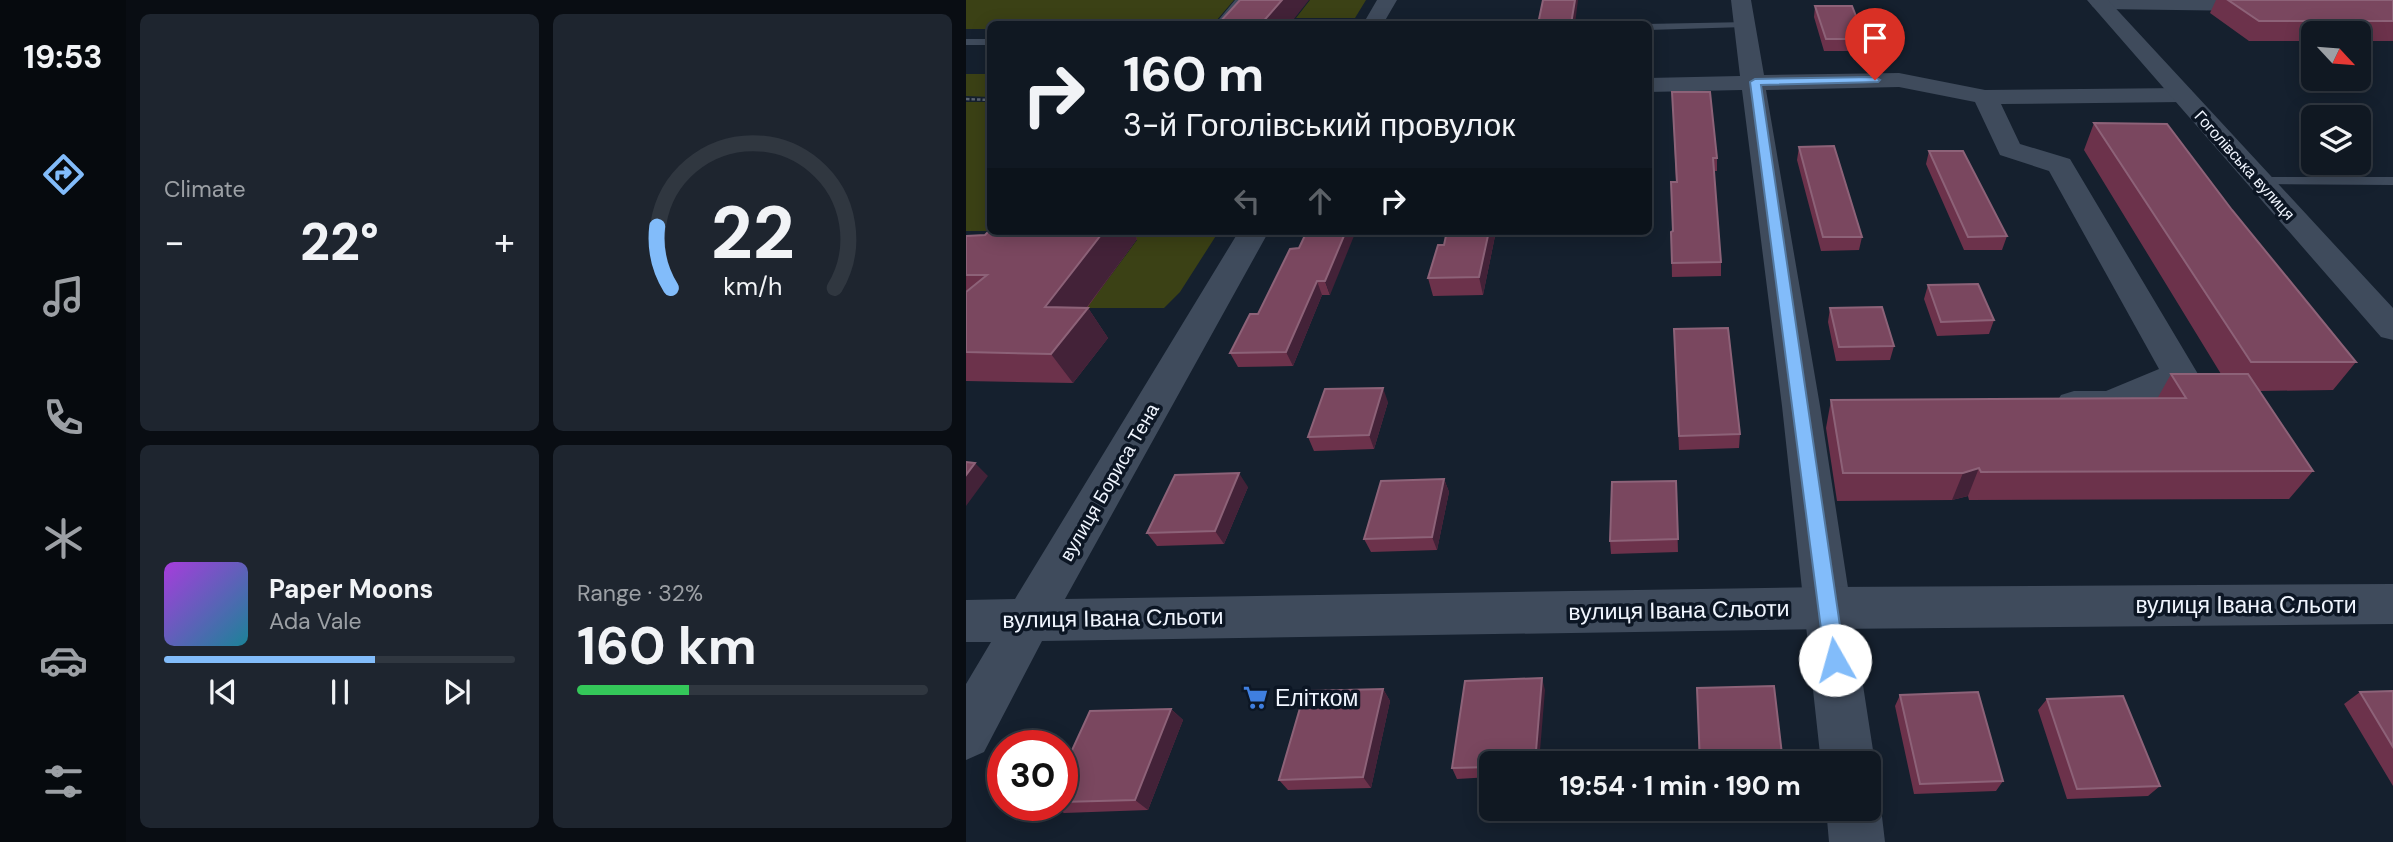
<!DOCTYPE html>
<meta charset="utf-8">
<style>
body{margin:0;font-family:"DM Sans",sans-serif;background:#1e252f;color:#f1f3f6;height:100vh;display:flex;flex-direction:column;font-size:26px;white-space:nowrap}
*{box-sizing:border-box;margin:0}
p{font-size:23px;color:#9ca0a5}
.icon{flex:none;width:38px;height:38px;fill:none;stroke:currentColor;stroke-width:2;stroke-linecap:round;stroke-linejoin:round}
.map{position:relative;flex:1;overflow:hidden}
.details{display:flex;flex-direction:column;gap:14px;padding:14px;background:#090d13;width:840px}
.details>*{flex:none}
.hud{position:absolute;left:21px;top:21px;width:665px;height:214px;border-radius:10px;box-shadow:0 4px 18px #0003,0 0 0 2px #303740;background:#101822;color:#f1f3f6;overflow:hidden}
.needle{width:46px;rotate:116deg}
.tools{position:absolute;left:1335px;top:21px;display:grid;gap:14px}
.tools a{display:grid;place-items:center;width:70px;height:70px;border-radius:10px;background:#101822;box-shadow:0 4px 18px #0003,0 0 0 2px #303740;font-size:35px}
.speed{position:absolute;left:21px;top:730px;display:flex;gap:14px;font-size:35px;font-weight:700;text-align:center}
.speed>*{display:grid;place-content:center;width:91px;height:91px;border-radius:50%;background:#101822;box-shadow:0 4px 18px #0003,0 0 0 2px #303740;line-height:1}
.speed .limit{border:10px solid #d22;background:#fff;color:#111}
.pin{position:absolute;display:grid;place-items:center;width:60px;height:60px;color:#fff;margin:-72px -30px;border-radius:50% 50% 50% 0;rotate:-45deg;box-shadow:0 0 7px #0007}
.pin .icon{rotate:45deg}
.me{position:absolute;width:77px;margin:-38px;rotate:353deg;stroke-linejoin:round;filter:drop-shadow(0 0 5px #0008)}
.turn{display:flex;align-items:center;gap:24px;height:147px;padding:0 21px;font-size:32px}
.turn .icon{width:91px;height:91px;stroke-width:2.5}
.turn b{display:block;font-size:49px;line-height:60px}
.lanes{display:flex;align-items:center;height:66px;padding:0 21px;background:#0003;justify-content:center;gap:35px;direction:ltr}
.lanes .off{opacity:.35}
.big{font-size:52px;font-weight:700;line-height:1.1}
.details .card{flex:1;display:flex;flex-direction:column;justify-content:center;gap:10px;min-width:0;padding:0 24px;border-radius:10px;background:#1e252f}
.details .dial{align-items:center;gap:0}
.dial svg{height:182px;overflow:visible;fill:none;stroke:#303740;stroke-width:7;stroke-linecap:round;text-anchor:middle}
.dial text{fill:#f1f3f6;stroke:none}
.song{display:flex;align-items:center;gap:21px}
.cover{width:84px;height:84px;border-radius:10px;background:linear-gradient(135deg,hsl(280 70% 55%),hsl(190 70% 35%))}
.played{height:7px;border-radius:4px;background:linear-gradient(90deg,#82bcfa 60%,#303740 60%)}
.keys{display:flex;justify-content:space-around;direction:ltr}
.heat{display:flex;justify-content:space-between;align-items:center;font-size:38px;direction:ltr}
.charge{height:10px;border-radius:5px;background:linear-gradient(90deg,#34c759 32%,#303740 0)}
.details .tiles{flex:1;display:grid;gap:14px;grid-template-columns:repeat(2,1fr)}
.trip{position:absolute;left:513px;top:751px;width:402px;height:70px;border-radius:10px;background:#101822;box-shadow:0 4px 18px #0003,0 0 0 2px #303740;font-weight:700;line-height:70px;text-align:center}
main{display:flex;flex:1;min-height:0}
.menu{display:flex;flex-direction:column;width:126px;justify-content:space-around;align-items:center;background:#060a0e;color:#9ca0a5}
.menu .icon{width:49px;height:49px}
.menu .on{color:#82bcfa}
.menu b{font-size:32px;color:#f1f3f6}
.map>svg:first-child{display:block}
.green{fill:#3b4115}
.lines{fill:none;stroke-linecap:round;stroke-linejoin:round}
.path{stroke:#5a6370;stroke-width:2.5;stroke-dasharray:3.5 2;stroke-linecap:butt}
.service{fill:#3f4b5c;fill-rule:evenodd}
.minor{fill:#3f4b5c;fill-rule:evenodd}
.tertiary{fill:#3f4b5c;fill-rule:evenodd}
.wall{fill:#6c324b}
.shaded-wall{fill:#432238}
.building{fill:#7a475f;stroke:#8d6278;stroke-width:2}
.route{fill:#82bcfa;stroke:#547aa2;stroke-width:2}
.labels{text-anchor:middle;stroke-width:7;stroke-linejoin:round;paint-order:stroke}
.far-street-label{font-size:16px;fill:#f0f5fe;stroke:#0c1624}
.street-label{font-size:19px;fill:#f0f5fe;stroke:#0c1624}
.near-street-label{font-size:23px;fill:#f0f5fe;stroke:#0c1624}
.near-poi-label{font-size:23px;fill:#f0f5fe;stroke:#0c1624;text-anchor:start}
</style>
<main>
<nav class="menu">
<b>19:53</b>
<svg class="icon on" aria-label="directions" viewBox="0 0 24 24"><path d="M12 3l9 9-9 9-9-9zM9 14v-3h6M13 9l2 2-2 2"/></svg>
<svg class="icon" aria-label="music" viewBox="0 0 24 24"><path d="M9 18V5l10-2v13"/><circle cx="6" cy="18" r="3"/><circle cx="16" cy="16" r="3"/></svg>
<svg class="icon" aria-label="phone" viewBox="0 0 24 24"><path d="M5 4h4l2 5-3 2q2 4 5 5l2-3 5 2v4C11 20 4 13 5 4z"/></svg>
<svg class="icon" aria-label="climate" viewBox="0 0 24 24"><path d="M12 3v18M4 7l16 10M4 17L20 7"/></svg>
<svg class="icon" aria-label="car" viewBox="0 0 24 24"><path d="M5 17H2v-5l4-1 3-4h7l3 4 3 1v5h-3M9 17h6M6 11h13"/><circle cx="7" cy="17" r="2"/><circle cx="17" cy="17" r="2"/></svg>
<svg class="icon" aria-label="filters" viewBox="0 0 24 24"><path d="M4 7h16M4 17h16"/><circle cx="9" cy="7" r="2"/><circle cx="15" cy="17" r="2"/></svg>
</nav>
<section class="details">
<div class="tiles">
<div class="card"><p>Climate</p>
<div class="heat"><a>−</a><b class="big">22°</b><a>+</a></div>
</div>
<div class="card dial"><svg viewBox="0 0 100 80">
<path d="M14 69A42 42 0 1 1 86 69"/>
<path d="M14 69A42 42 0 0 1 8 42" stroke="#82bcfa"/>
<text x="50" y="56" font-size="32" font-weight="700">22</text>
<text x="50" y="72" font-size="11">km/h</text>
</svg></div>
<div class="card">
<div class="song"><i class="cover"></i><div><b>Paper Moons</b><p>Ada Vale</p></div></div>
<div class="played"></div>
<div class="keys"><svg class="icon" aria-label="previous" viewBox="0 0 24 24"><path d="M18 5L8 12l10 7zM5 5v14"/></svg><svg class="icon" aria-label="pause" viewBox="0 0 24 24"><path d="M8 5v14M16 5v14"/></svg><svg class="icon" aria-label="next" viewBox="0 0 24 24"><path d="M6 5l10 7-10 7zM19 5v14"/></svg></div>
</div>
<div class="card"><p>Range · 32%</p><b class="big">160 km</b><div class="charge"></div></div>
</div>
</section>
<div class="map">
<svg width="1427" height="842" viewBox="0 0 1427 842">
<rect width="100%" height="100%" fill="#15202e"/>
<path class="green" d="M0,0H268L250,21L244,23L24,24V29H0Z
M344,0H400L389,18H330Z
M0,74H24V97L0,96Z
M0,102H24V231H0Z
M169,231H253L214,292L198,308H125L21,316L131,294L171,240L163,239Z"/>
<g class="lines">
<path class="path" d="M0,99L24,100"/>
<path class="service" d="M269,0H279L259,24H249Z
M783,22L784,24L779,27L682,30V24H679Z
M0,39H24V45H0Z
M1293,177H1427V185L1288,184V178Z"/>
<path class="minor" d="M765,0H785L798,75L933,73L1019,90L1216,88L1225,90L1228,95L1225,100L1216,102L1035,104L1054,144L1104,159L1232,374L1227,383C1184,402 1143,429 1095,415L1089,405L1095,395L1108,391H1140L1193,369L1083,171L1034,155L1009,102L933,87L800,90L854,406L909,763L903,776V763H855L816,406L776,90L682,92V78L774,76Z
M1126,0H1292L1295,5L1292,9L1285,11L1134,9L1127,7L1124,3Z
M903,787L906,789L915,808L919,842H863L860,808H903Z"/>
<path class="tertiary" d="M411,0H431L417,24H397Z
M1121,0H1142L1427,308V340L1415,337Z
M273,231H303L99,599L862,587L1427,584V624L862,629L76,641L18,752L0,760V684L25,642H0V600L49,599Z"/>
</g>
<path class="wall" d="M1250,0H1427V41H1393V33H1348V41H1283L1244,13Z
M849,6L899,39L897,51H858L848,17Z
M706,92L751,158V171H748L755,262V276L706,277L705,232L707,231L710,182Z
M1128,123L1266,210L1390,362L1367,390L1293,391L1347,471L1323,499L1003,500L1002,496L986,500L871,501L860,428L865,400L1191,399L1205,374H1255L1118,150Z
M833,147L896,237L893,250L855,251L831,160Z
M963,151L1041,236L1036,250H998L960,164Z
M341,231L364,295H356L327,366L272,367L264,353L292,314L333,248Z
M481,231H530L517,295L467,296L462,278L478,245Z
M168,233L171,239L121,308H122L142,338L107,383L0,381V236Z
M962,285L1028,320L1023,334L971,336L958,299Z
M864,308L928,346L924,360L870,361L862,322Z
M708,343L774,434L773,448L713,450Z
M422,402L408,449L348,451L342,437Z
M478,479L483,492L471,550L405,552L398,539Z
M710,481L712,552L645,554L644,541Z
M282,487L258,544L191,546L181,533Z
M731,688L817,763H733Z
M417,689L424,701L405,788L322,790L313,780Z
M579,690L525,763V777L491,779L486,768Z
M1427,691V786L1378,704L1394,692Z
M934,695L1037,781L1030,791L948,794L929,706Z
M1081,699L1194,786L1182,796L1101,799L1072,710Z
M205,709L217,720L182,810L98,813L85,805H96V772Z"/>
<path class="shaded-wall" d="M316,0H343L324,24H295Z
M609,0H612L609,24H605Z
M138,231H169L168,233L171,239L104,330L122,308L142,338L107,383L85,354L79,307Z
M380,231H390L364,295L359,281Z
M523,231H530L517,295L513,277Z
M351,281L356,295L327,366L320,352Z
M417,388L422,402L408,449L403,435Z
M9,463L22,476L0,506V475Z
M1013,468L1002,496L986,500L997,473Z
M273,473L282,487L258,544L249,531Z
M478,479L483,492L471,550L466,537Z
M576,678L579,690L573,763H569Z
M417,689L424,701L405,788L397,777Z
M205,709L217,720L182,810L169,800Z"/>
<path class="building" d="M274,0H316L295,24H252Z
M577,0H609L605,24H572Z
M1262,0H1427V21H1293Z
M849,6H886L899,39H860Z
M706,92H744L751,158H747L755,262L706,263L705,232L707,231L705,182H711Z
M1128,123L1201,124L1266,210L1390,362H1285Z
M868,146L896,237H857L833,147Z
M963,151H997L1041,236L1002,237Z
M24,230L138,231L79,307L122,308L85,354L0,352V292L21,275H0V236L19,235Z
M341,231H380L359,281H351L320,352L264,353L284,314H292L324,249L333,248Z
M481,231H523L513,277L462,278L472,245H478Z
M1012,284L1028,320L975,322L962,285Z
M916,307L928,346L873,347L864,308Z
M762,328L774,434L713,436L708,329Z
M1205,374H1282L1347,471L1015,472L1013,468L997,473H877L865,400L1220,398Z
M417,388L403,435L342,437L359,389Z
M0,462L9,463L0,475Z
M273,473L249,531L181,533L209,475Z
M478,479L466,537L398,539L415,481Z
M710,481L712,539L644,541L646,482Z
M576,678L569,763H525V767L486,768L499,681Z
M808,686L817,763H734L731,688Z
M417,689L397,777L313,780L339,691Z
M1427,691V747L1394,692Z
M1012,692L1037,781L954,784L934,695Z
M1157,696L1194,786L1111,789L1081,699Z
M205,709L169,800L96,802V772L124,711Z"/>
<path class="route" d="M909,77L914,80L912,82L795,85L879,660L876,666L869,669L862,666L859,660L784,82L789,79Z"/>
<defs>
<symbol id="supermarket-bare" viewBox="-9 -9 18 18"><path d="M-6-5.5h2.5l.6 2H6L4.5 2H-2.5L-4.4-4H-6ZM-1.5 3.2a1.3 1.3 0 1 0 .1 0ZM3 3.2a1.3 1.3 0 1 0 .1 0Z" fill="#3f7fe0" stroke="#0c1624" stroke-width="2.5" paint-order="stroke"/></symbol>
</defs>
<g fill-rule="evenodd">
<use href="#supermarket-bare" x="272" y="680" width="35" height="35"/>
</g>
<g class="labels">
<g class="far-street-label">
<text transform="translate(1279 165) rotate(48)" y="6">Гоголівська вулиця</text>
</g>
<g class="street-label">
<text transform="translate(143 482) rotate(-60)" y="7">вулиця Бориса Тена</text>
</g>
<g class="near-street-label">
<text x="1280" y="613">вулиця Івана Сльоти</text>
<text transform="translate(713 610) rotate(-1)" y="8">вулиця Івана Сльоти</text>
<text transform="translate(147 618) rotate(-1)" y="8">вулиця Івана Сльоти</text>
</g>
<g class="near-poi-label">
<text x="309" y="706">Елітком</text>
</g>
</g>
</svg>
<div class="tools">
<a><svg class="needle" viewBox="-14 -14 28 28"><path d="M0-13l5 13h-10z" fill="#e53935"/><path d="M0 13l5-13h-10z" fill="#9ca0a5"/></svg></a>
<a><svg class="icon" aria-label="layers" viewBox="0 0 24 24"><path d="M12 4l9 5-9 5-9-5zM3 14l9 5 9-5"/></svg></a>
</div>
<div class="speed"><div class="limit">30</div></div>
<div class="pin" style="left:909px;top:80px;background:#d93025"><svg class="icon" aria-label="arrive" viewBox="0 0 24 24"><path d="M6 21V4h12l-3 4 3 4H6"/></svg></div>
<svg class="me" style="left:869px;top:660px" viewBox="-20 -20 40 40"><circle r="19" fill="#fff"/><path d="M0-13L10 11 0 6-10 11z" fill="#82bcfa"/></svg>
<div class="trip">19:54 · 1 min · 190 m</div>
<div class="hud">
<div class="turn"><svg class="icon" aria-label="right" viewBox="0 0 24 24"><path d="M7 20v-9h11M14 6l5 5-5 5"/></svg><div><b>160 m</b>3-й Гоголівський провулок</div></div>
<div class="lanes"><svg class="icon off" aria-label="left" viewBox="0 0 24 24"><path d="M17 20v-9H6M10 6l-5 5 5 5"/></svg><svg class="icon off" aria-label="ahead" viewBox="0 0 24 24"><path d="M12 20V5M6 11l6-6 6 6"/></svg><svg class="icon" aria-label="right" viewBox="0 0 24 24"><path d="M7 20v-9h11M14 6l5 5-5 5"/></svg></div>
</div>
</div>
</main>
